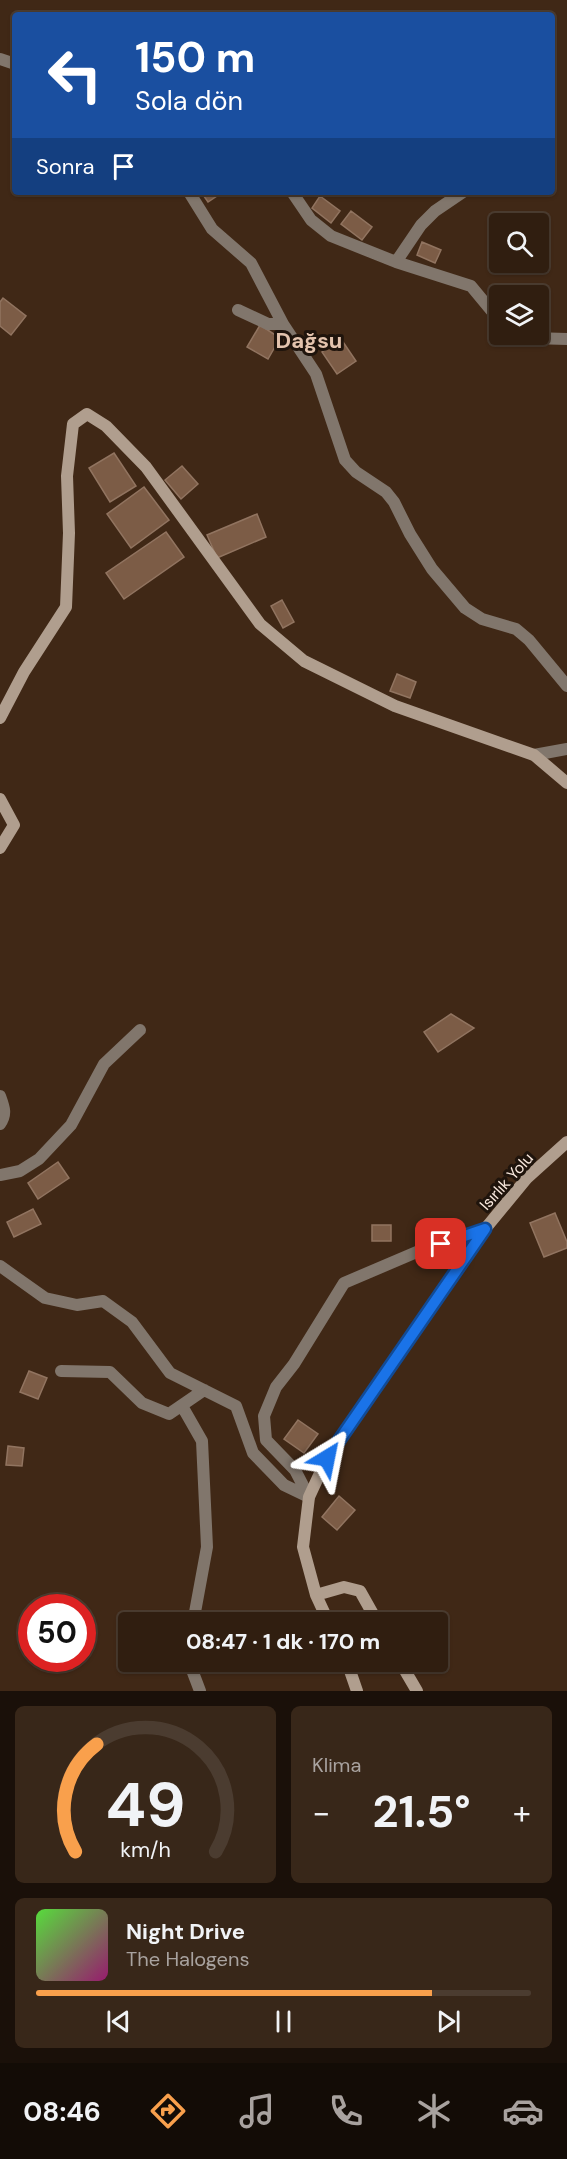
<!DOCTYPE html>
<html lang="tr">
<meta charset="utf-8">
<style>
body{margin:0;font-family:"DM Sans",sans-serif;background:#382719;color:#f1f3f6;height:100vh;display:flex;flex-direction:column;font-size:22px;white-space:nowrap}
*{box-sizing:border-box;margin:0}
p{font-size:20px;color:#a8a29f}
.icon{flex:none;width:33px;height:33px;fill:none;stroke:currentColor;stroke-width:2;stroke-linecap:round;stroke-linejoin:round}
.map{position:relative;height:1691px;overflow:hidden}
.sheet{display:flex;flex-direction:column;gap:15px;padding:15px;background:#1a1009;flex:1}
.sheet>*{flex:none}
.top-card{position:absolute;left:12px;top:12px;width:543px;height:183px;border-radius:6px;box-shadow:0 2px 4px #0004,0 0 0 2px #4b3c30;background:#1a4fa0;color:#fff;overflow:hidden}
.buttons{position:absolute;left:489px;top:213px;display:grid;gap:12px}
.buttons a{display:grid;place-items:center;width:60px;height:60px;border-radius:6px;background:#301e10;box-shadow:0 2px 4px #0004,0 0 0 2px #4b3c30;font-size:30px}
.speed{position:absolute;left:18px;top:1594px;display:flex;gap:12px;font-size:30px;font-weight:700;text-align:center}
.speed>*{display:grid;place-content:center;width:78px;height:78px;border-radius:50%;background:#301e10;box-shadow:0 2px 4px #0004,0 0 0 2px #4b3c30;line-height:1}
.speed .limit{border:9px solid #d22;background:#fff;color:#111}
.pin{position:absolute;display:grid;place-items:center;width:51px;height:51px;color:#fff;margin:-26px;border-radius:12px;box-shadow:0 3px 9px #0006}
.me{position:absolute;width:66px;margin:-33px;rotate:35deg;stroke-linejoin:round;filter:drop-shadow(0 0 4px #0008)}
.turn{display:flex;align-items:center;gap:21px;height:126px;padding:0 24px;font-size:27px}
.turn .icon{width:78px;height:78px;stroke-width:2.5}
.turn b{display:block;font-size:42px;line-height:51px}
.then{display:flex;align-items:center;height:57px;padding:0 24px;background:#0003;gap:12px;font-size:22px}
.big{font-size:45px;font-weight:700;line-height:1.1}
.sheet .widget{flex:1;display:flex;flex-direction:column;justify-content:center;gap:9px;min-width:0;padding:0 21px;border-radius:9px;background:#382719}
.sheet .dial{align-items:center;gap:0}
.dial svg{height:156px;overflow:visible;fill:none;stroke:#4b3c30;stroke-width:7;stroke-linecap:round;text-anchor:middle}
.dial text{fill:#f1f3f6;stroke:none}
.song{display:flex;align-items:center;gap:18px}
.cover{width:72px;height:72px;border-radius:9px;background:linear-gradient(135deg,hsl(110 70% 55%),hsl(320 70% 35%))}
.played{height:6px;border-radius:3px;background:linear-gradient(90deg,#f9a04c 80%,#4b3c30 80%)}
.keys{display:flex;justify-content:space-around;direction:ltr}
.heat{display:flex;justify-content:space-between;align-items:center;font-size:33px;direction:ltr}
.sheet .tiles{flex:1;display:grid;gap:15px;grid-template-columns:1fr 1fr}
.widget:last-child{grid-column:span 2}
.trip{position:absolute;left:118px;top:1612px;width:330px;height:60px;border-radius:6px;background:#301e10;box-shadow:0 2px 4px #0004,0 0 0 2px #4b3c30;font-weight:700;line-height:60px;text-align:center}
.menu{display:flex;height:96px;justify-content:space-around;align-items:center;background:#130c06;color:#a8a29f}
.menu .icon{width:42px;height:42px}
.menu .current{color:#f9a04c}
.menu b{font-size:27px;color:#f1f3f6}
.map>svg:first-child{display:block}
.building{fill:#7c5c46;stroke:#917460;stroke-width:1.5}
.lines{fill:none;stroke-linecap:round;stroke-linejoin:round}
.street{stroke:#81766c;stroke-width:12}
.secondary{stroke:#b09e8e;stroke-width:12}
.route-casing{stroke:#114b97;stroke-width:15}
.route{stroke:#1a73e8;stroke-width:10}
.labels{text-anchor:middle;stroke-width:6;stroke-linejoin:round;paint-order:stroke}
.street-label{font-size:16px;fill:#fae9de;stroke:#1f140c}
.district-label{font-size:22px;font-weight:bold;fill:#e3c3ad;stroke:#1f140c}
</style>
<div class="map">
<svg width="567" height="1691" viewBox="0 0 567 1691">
<rect width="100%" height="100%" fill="#402816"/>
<path class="building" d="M201,192H223L208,202Z
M320,196L340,211L331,223L312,208Z
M351,211L372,227L362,240L341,224Z
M422,242L441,250L435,263L417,255Z
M3,298L26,316L11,335L0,326V302Z
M260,325L280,338L268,359L247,347Z
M341,339L356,361L337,374L322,352Z
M114,453L136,486L110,502L89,468Z
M182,466L198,484L181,499L165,480Z
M144,487L169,520L131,548L107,514Z
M257,514L266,537L217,558L207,535Z
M166,532L184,557L124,599L106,573Z
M282,600L294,622L283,628L271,606Z
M397,674L416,682L410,698L390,691Z
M451,1014L474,1028L438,1052L424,1032Z
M58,1162L69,1178L38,1199L28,1183Z
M33,1209L41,1224L14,1237L7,1222Z
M555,1213L567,1242V1248L544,1257L530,1223Z
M372,1225H391V1241H372Z
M29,1371L47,1378L38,1399L20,1392Z
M298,1420L318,1434L304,1453L284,1439Z
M8,1446L24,1448L22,1466L6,1465Z
M339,1496L355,1510L337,1530L322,1517Z"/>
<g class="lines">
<path class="street" d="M0,59L15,64
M189,192L212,229L251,263L283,324L316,374L345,460L356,472L386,492L394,502L410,534L432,569L465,608L482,619L516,629L529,640L567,686
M292,192L311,220L331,236L396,262L471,286L500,321
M396,262L421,225L435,211L463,192
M238,310L268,324H283
M519,334L532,338L567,339
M534,755L567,749
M0,1096C4,1107 7,1114 0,1124
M0,1175L20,1171L39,1159L71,1125L104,1064L140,1030
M0,1266L45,1298L77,1305L103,1301L132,1322L170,1373L236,1406L253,1453L284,1485L309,1497
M61,1371L110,1372L142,1403L169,1414L204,1390
M182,1406L202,1441L207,1547L193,1623
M309,1497L295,1470L266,1440L264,1416L276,1387L294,1364L344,1283L419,1251L485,1229
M189,1662L200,1691"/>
<path class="secondary" d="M0,718L24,672L66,607L69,533L67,476L73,424L87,414L106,426L146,467L260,624L304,661L395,706L534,755L567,783
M0,799L14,825L0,848
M316,1595L344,1587L360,1591L378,1623
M329,1623L316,1595L303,1547L309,1497L327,1458L485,1229L527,1178L567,1142
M347,1662L357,1691
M400,1662L417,1691"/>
</g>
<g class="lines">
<defs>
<path id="route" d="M327,1458L485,1229L441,1244"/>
</defs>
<use href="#route" class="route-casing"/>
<use href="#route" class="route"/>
</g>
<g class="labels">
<g class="street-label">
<text transform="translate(506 1181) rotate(-48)" y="6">Isırlık Yolu</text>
</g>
<g class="district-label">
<text x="309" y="348">Dağsu</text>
</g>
</g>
</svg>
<div class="buttons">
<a><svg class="icon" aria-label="search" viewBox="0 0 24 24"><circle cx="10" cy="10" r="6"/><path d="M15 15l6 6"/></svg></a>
<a><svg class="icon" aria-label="layers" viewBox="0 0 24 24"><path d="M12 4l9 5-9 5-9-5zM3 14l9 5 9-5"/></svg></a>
</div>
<div class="speed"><div class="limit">50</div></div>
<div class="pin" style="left:441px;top:1244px;background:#d93025"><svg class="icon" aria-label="arrive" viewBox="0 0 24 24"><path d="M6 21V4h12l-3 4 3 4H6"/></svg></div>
<svg class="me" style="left:327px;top:1458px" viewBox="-20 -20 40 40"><path d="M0-17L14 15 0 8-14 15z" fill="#1a73e8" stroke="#fff" stroke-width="4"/></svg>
<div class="trip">08:47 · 1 dk · 170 m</div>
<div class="top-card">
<div class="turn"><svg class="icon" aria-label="left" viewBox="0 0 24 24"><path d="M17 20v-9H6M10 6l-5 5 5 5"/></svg><div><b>150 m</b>Sola dön</div></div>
<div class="then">Sonra<svg class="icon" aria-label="arrive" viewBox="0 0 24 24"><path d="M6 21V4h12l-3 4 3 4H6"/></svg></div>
</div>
</div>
<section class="sheet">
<div class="tiles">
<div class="widget dial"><svg viewBox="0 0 100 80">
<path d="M14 69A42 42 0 1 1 86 69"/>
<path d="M14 69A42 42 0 0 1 25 14" stroke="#f9a04c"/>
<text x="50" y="56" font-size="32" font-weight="700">49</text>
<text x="50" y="72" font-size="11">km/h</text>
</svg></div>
<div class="widget"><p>Klima</p>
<div class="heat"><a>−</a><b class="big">21.5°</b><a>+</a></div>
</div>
<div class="widget">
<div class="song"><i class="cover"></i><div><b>Night Drive</b><p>The Halogens</p></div></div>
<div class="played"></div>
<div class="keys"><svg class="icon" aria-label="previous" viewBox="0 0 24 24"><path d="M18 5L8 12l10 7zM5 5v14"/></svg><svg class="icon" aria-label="pause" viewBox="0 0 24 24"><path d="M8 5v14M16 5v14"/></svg><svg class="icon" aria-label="next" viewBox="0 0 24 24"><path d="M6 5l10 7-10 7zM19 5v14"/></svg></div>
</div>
</div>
</section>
<nav class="menu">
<b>08:46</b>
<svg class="icon current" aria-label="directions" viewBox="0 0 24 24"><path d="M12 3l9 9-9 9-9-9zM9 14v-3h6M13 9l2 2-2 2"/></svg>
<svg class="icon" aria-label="music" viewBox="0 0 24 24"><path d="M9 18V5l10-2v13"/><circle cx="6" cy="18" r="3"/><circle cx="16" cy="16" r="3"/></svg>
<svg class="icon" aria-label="phone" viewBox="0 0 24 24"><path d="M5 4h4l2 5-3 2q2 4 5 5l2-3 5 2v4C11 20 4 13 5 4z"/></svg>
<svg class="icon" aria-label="climate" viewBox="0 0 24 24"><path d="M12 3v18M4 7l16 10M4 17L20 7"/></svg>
<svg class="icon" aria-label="car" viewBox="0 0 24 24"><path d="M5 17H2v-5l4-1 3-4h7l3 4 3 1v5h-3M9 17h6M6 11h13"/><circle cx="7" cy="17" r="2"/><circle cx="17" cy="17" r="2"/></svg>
</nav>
